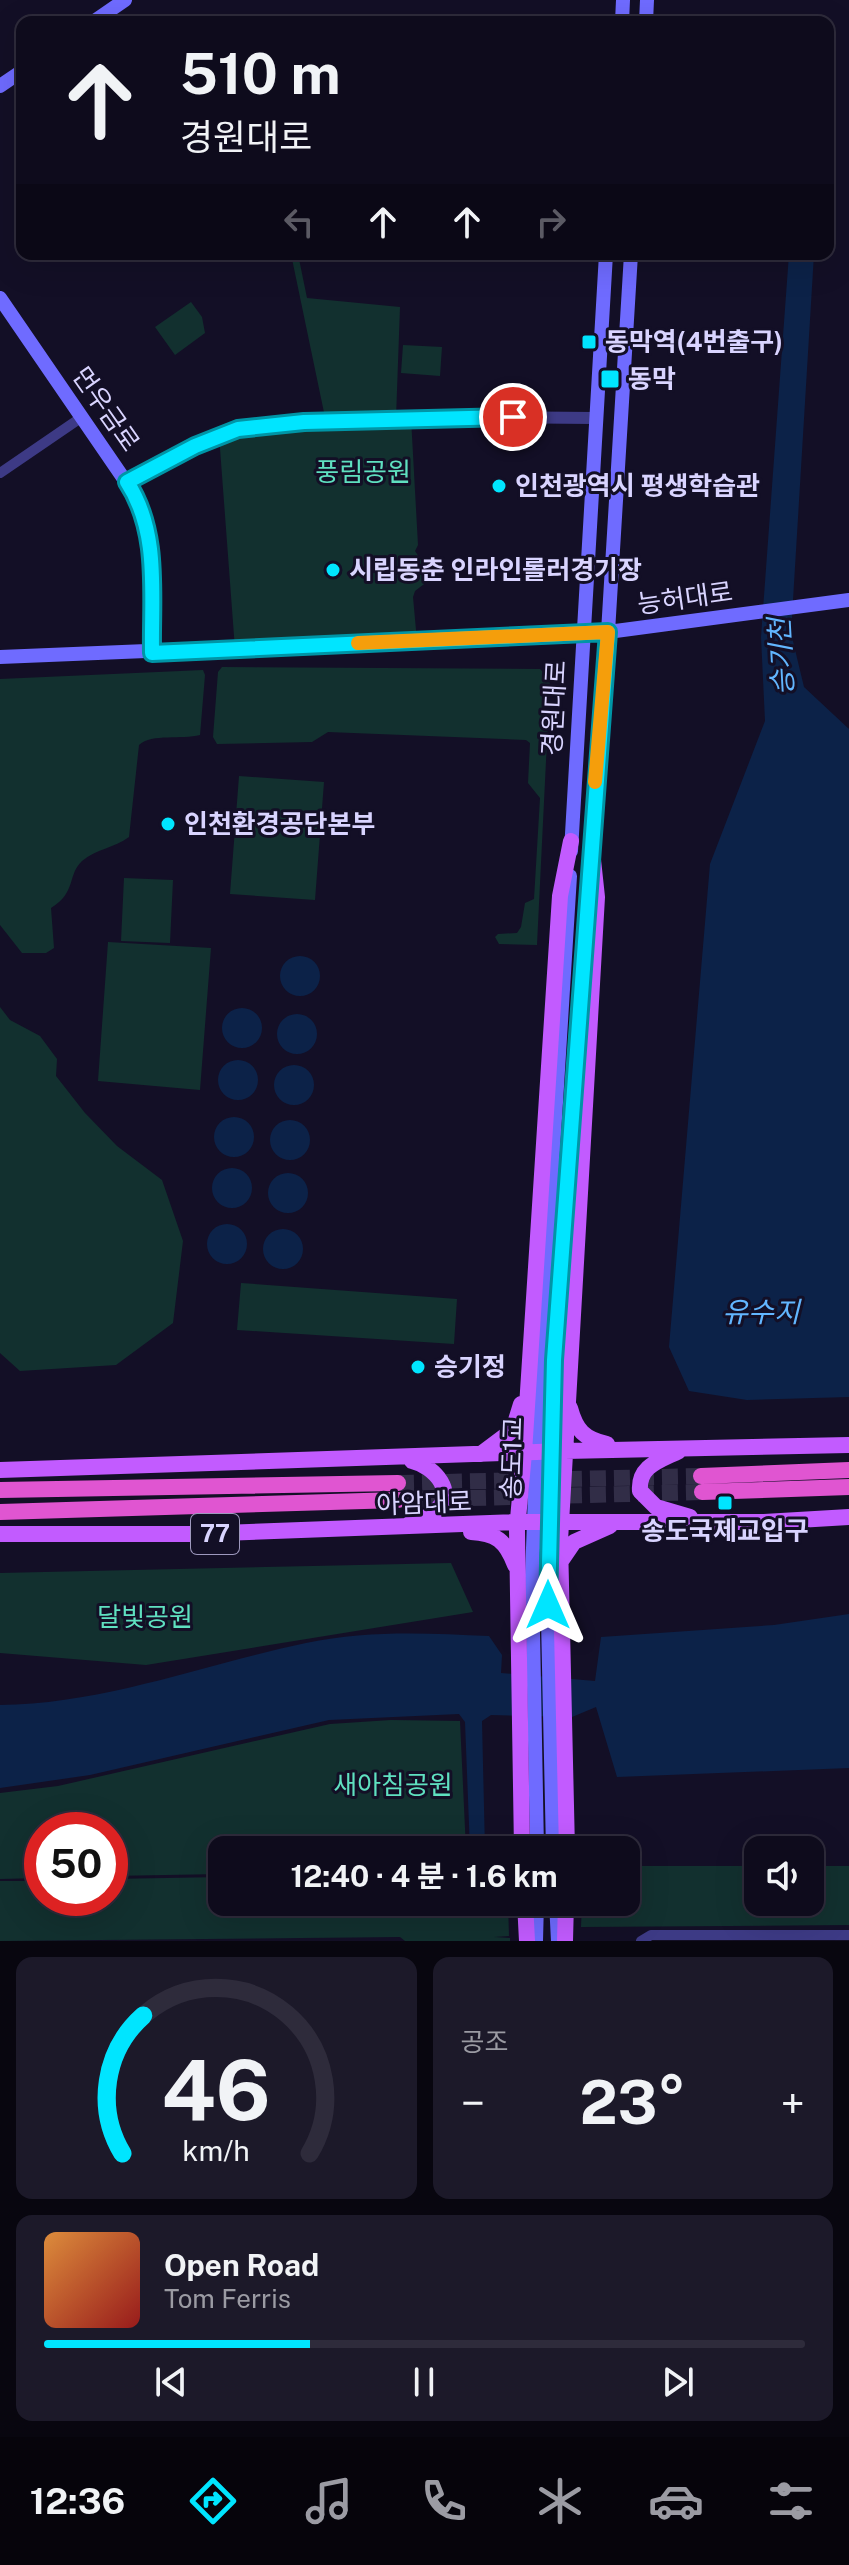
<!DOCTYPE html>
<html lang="ko">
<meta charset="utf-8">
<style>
body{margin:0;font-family:"Public Sans","Noto Sans KR",sans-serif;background:#1c1929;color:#f1f3f6;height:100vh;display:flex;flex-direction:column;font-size:30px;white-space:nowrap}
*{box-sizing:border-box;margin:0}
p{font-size:26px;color:#9b9ba3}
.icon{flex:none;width:44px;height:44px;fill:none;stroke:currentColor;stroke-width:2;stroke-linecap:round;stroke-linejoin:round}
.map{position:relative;height:1941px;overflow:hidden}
.panel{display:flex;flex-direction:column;gap:16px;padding:16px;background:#08060f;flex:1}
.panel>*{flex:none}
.guide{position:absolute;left:16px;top:16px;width:818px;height:244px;border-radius:16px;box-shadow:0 8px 32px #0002,0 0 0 2px #2e2b3b;background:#0e0b1c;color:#f1f3f6;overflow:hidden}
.controls{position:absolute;left:744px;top:1836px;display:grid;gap:16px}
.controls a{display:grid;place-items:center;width:80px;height:80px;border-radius:16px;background:#0e0b1c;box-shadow:0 8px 32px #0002,0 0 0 2px #2e2b3b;font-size:40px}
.speed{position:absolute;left:24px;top:1812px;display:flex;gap:16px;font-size:40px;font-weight:700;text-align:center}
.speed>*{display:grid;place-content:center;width:104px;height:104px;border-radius:50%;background:#0e0b1c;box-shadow:0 8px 32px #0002,0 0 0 2px #2e2b3b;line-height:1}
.speed .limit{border:12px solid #d22;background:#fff;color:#111}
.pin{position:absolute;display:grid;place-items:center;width:68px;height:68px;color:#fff;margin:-34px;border:4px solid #fff;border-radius:50%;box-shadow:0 2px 8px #0007}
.me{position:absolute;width:88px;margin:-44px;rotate:0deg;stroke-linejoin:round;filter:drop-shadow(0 0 6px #0008)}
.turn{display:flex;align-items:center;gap:28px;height:168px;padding:0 32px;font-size:36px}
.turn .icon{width:104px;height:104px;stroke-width:2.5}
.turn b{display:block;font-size:56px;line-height:68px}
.lanes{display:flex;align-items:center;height:76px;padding:0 32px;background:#0003;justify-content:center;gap:40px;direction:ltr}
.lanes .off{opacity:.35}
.big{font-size:60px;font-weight:700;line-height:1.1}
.panel .card{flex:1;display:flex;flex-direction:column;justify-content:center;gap:12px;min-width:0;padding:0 28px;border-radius:16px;background:#1c1929}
.panel .dial{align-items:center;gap:0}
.dial svg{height:208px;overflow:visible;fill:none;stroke:#2e2b3b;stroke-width:7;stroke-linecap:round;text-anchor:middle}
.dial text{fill:#f1f3f6;stroke:none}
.song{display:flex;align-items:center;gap:24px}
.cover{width:96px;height:96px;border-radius:12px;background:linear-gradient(135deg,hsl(30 70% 55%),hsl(0 70% 35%))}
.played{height:8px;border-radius:4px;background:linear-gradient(90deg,#00e5ff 35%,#2e2b3b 35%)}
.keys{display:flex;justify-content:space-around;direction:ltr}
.heat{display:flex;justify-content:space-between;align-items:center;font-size:44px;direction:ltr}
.panel .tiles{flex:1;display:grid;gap:16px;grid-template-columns:1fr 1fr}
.card:last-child{grid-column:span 2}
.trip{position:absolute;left:208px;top:1836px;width:432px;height:80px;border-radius:16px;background:#0e0b1c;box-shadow:0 8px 32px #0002,0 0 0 2px #2e2b3b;font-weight:700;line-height:80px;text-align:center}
.menu{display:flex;height:128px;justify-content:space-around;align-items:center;background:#06040b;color:#9b9ba3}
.menu .icon{width:56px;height:56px}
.menu .on{color:#00e5ff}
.menu b{font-size:36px;color:#f1f3f6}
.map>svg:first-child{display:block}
.green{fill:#12302f}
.water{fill:#0c2248}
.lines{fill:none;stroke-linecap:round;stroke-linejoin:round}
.trunk-tunnel{stroke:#312d47;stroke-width:16;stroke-dasharray:16 8;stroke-linecap:butt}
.minor{stroke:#3d3a85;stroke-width:10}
.tertiary{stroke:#3d3a85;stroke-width:12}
.secondary{stroke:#6f6bff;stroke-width:14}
.primary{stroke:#c25bff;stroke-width:16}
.trunk{stroke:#e055d1;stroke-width:16}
.route-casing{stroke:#0095a6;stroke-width:20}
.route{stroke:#00e5ff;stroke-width:14}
.slow{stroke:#f59e0b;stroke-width:14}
.poi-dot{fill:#00e5ff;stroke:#130f26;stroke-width:3}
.labels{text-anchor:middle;stroke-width:6;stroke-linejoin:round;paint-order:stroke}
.shield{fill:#130f26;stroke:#9e99be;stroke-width:2}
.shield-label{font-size:24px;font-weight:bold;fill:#d9d4ff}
.poi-label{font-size:26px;font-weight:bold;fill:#d9d4ff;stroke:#130f26;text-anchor:start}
.street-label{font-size:26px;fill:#d9d4ff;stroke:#130f26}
.park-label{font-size:26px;fill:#5fe0c0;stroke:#130f26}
.water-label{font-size:28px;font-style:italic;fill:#62b6ff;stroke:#130f26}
</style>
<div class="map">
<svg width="849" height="1941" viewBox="0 0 849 1941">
<rect width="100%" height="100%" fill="#130f26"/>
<path class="green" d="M291,254H298L307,298L400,307L396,418H411L418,545L415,551L427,569L428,581L415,591L413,597L417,641L235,649L219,435L326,422Z
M191,302L202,317L205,333L175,355L155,327Z
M403,345L442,347L440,376L401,373Z
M222,667L540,669L550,679L537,945L499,944L495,937L498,934L517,933L521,927L525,903L534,899L540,798L528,783L530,743L526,740L328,732L312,742L217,744L213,737L218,672Z
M203,670L205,675L200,735C182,740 152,733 139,745L129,837C114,848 96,849 82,861C67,875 77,892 51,908L54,948L46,953H22L0,925V679Z
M239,776L324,782L315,900L230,894Z
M124,878L173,880L170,943L121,941Z
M108,942L211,948L200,1090L98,1081Z
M0,1007L10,1020L40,1036L57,1059L56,1076L85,1113L117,1146L162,1180L183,1241L173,1323L116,1365L20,1371L0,1353Z
M241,1283L457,1299L454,1344L237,1330Z
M451,1563L473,1612L146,1665L0,1653V1573Z
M391,1720L460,1721L466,1850H222V1874L110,1876V1830H42V1878L0,1879V1793L58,1786L330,1724Z
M626,1866H758V1902H810V1866H849V1925L581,1927L582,1902H626Z
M222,1877V1902H508L509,1936L494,1937L510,1938V1941H405L400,1937L0,1941V1881H42V1898H110V1879Z"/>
<path class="water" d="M789,254H814L791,633L804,687L849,729V1397L747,1400L689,1391L669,1347L710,864L765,721L761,637Z
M280 976a20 20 0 1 1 40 0a20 20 0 1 1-40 0Z
M222 1028a20 20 0 1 1 40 0a20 20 0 1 1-40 0Z
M277 1034a20 20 0 1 1 40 0a20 20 0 1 1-40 0Z
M218 1080a20 20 0 1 1 40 0a20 20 0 1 1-40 0Z
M274 1085a20 20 0 1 1 40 0a20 20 0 1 1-40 0Z
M214 1137a20 20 0 1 1 40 0a20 20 0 1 1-40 0Z
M270 1140a20 20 0 1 1 40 0a20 20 0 1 1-40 0Z
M212 1188a20 20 0 1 1 40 0a20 20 0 1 1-40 0Z
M268 1193a20 20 0 1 1 40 0a20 20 0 1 1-40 0Z
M207 1244a20 20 0 1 1 40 0a20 20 0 1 1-40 0Z
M263 1249a20 20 0 1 1 40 0a20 20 0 1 1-40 0Z
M849,1614V1768L617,1777L596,1707L572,1717L491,1715L482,1721L485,1850H470L465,1722L459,1714L329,1720L90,1775L0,1788V1705C104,1704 205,1664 306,1643C368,1630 426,1633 489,1636L502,1655L501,1673L595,1681L601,1637L774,1625Z"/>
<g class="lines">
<path class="trunk-tunnel" d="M398,1483L701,1476
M398,1500L702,1492"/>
<path class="minor" d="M0,473L82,417
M641,1941L651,1935H849"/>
<path class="tertiary" d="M127,482L219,435L269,424L460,417L594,418"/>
<path class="secondary" d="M93,22L125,0
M622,22L623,0
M646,22L647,0
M0,86L22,71
M0,298L137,498C155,550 152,599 152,653
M0,657L608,632L849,600
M571,851L606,254
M537,1850L532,1575L540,1361L570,876
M553,1850L547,1575L554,1360L608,632L631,254
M556,1902L558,1941
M536,1941L537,1902"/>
<path class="primary" d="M570,1408C576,1430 584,1439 607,1444
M679,1451C659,1461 638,1466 640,1491L656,1507L690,1517
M481,1454L513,1430L521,1404
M0,1470L565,1451L849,1445
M409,1524C416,1521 427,1518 433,1513C460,1494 434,1466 412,1461
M471,1532C496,1533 506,1541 515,1565
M0,1534H195L518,1522H764L849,1517
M561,1561L574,1542L610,1526
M522,1850L517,1530L524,1453L560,896L571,841
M567,1850L560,1541L597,897L591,841
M525,1902L527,1941
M565,1941L566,1902"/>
<path class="trunk" d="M701,1476L849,1470
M0,1490L398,1483
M702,1492L849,1487
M0,1512L398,1500"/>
</g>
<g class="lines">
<defs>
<path id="route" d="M513,417L304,422L238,429L195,446L127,482C160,532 151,595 152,653L608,632L554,1360L548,1605"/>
</defs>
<use href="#route" class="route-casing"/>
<use href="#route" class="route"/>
<path class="slow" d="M358,643L608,632L595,782"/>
</g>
<g class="poi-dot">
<rect x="581" y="334" width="16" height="16" rx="4"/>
<rect x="600" y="369" width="20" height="20" rx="4"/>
<circle cx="499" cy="486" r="8"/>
<circle cx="333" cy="570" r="8"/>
<circle cx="168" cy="824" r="8"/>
<circle cx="418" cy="1367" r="8"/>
<rect x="717" y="1495" width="16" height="16" rx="4"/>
</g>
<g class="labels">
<rect class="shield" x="191" y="1514" width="48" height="40" rx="6"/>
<g class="shield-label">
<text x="215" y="1542">77</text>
</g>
<g class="poi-label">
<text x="605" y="351">동막역(4번출구)</text>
<text x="628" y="388">동막</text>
<text x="515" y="495">인천광역시 평생학습관</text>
<text x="349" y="579">시립동춘 인라인롤러경기장</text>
<text x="184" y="833">인천환경공단본부</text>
<text x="434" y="1376">승기정</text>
<text x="725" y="1540" text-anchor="middle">송도국제교입구</text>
</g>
<g class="street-label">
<text transform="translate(106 409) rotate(55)" y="9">먼우금로</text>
<text transform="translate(685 598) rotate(-8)" y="9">능허대로</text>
<text transform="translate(554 708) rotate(-87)" y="9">경원대로</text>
<text transform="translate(512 1458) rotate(-88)" y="9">송도1교</text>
<text transform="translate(424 1503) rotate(-2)" y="9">아암대로</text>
</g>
<g class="park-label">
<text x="363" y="481">풍림공원</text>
<text x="145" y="1626">달빛공원</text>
<text x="393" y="1794">새아침공원</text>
</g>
<g class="water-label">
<text transform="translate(781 657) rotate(-93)" y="10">승기천</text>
<text x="761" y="1322">유수지</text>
</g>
</g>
</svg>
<div class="controls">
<a><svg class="icon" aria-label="sound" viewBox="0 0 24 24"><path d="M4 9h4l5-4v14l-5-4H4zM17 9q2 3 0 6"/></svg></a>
</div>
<div class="speed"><div class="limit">50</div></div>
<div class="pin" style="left:513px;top:417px;background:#d93025"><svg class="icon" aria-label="arrive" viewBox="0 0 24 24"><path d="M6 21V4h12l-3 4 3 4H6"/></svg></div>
<svg class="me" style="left:548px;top:1605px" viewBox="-20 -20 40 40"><path d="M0-17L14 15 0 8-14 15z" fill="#00e5ff" stroke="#fff" stroke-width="4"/></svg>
<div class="trip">12:40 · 4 분 · 1.6 km</div>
<div class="guide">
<div class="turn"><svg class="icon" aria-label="ahead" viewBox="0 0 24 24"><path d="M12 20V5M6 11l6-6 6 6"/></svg><div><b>510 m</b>경원대로</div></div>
<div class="lanes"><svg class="icon off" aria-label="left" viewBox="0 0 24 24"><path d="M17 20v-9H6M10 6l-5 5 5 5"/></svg><svg class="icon" aria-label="ahead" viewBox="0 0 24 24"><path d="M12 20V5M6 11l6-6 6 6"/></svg><svg class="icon" aria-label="ahead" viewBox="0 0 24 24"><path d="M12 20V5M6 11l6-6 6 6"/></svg><svg class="icon off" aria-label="right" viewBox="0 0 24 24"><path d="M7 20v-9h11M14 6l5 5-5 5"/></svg></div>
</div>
</div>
<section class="panel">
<div class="tiles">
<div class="card dial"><svg viewBox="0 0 100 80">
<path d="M14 69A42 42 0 1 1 86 69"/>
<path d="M14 69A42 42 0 0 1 22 16" stroke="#00e5ff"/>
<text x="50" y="56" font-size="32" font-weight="700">46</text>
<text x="50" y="72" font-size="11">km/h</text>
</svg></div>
<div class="card"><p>공조</p>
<div class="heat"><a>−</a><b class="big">23°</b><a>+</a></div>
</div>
<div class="card">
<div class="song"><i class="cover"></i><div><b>Open Road</b><p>Tom Ferris</p></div></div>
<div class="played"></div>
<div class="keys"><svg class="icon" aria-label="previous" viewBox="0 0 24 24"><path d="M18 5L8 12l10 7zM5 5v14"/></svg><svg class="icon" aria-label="pause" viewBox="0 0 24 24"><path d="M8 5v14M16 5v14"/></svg><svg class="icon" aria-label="next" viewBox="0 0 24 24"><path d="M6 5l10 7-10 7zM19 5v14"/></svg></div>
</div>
</div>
</section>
<nav class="menu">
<b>12:36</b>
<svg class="icon on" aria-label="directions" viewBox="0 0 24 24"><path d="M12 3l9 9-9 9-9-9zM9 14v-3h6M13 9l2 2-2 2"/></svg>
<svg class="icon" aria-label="music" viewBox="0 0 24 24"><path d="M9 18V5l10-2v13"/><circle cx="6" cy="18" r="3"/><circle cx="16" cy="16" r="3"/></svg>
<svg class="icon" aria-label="phone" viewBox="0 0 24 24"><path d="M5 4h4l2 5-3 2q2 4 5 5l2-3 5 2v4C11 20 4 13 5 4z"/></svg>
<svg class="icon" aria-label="climate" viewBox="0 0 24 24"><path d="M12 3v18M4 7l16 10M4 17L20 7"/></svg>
<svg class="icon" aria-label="car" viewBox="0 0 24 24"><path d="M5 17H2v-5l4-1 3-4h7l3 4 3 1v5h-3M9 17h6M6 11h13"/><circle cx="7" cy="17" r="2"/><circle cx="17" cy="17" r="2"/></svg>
<svg class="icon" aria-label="filters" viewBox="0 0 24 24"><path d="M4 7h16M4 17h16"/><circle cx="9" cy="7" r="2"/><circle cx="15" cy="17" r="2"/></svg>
</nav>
